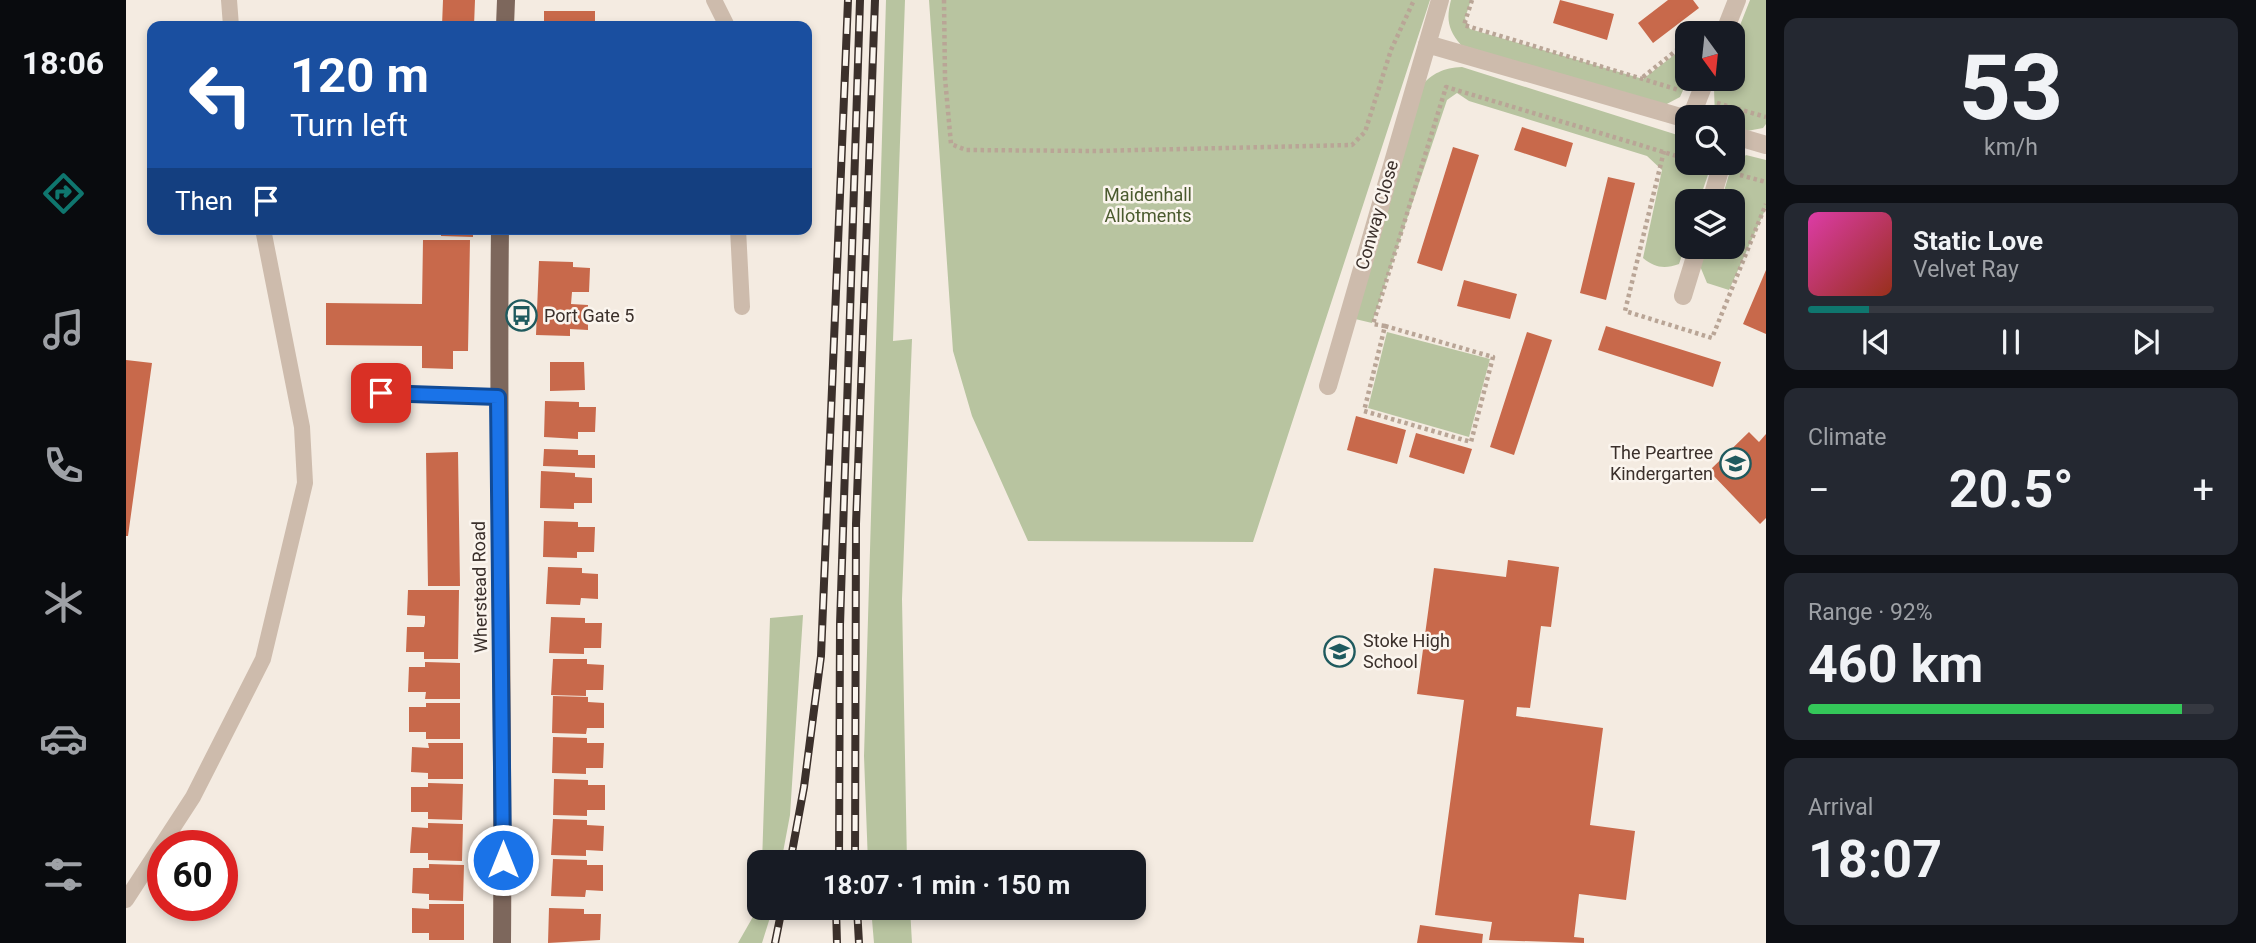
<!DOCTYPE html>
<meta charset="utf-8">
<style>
body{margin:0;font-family:Roboto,sans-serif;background:#242831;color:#f1f3f6;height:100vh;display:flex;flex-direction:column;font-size:26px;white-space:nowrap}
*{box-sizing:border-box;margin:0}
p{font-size:23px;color:#9ea1a6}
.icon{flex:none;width:38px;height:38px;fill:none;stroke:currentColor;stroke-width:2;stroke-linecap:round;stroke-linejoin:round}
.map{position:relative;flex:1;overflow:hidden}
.panel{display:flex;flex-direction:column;gap:18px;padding:18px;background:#0d0f14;width:490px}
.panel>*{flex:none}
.guide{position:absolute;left:21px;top:21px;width:665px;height:214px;border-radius:14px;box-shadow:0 4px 10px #0003;background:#1a4fa0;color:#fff;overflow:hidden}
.needle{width:46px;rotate:165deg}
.buttons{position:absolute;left:1549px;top:21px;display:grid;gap:14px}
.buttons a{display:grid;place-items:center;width:70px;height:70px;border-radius:14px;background:#171b24;box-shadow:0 4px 10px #0003;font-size:35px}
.speed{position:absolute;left:21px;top:830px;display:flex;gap:14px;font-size:35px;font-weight:700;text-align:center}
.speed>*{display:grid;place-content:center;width:91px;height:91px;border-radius:50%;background:#171b24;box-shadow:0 4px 10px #0003;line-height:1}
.speed .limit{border:10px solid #d22;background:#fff;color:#111}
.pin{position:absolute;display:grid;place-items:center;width:60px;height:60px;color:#fff;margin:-30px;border-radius:14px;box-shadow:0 4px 10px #0006}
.me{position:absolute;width:77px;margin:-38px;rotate:0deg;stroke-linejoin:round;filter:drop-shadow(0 0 5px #0008)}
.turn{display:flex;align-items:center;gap:24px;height:147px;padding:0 28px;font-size:32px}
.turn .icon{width:91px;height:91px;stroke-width:2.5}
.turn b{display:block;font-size:49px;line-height:60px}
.then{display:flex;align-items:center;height:66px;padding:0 28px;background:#0003;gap:14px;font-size:26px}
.big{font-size:52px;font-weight:700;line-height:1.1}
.panel .card{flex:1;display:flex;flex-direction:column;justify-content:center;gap:10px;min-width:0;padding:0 24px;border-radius:14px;background:#242831}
.panel .dial{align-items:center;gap:0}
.dial b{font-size:91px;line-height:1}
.song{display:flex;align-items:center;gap:21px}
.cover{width:84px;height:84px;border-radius:10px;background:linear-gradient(135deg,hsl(320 70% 55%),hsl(10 70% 35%))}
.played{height:7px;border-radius:4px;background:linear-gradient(90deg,#0f766e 15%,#363941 15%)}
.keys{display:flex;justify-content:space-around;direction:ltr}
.heat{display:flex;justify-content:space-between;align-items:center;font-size:38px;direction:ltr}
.charge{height:10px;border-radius:5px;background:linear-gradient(90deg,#34c759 92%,#363941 0)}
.trip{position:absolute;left:621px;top:850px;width:399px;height:70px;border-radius:14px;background:#171b24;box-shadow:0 4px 10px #0003;font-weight:700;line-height:70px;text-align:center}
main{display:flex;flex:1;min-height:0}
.tabs{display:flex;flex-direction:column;width:126px;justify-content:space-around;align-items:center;background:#090b0e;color:#9ea1a6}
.tabs .icon{width:49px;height:49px}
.tabs .selected{color:#0f766e}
.tabs b{font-size:32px;color:#f1f3f6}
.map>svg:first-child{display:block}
.green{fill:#b8c4a0}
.building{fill:#c8694b}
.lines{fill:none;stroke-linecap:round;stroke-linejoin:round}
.path{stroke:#b9a596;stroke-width:4.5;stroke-dasharray:3.5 3.5;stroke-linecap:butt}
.lane{stroke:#cdbbac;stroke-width:16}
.street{stroke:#cdbbac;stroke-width:18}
.primary{stroke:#7d675c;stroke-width:18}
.rail-casing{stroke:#3b302b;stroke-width:8}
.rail{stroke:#fbf5ee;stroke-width:5;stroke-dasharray:16;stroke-linecap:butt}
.route-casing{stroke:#114b97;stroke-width:18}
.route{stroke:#1a73e8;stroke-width:12}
.labels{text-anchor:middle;stroke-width:5;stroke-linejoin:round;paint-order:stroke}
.park-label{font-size:18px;fill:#4a5a2e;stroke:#fbf5ee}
.street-label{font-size:18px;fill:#3b302b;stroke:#fbf5ee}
.poi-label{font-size:18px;fill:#3b302b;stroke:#fbf5ee;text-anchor:start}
</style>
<main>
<nav class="tabs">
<b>18:06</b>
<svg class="icon selected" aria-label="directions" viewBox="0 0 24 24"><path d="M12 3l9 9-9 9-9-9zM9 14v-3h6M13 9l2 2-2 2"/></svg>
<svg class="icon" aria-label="music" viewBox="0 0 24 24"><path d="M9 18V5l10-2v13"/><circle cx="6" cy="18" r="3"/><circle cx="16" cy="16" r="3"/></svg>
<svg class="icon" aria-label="phone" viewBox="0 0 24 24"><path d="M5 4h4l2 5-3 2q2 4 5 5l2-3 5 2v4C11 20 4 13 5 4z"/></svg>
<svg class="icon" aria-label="climate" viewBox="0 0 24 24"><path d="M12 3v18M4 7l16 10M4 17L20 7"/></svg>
<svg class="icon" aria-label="car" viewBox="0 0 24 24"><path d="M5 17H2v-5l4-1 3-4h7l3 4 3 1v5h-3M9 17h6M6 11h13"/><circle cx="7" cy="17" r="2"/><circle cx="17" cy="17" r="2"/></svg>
<svg class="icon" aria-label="filters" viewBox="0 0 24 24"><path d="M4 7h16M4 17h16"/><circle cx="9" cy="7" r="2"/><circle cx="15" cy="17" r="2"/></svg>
</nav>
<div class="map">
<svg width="1640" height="943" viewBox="0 0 1640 943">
<rect width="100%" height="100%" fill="#f4ebe1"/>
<path class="green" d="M760,0H779L767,341L786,339L776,599L781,863H742L738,756Z
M803,0H1304L1127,542L902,541L846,416L827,351Z
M1325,0H1345L1339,18L1344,29L1517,79L1561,45L1562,79L1554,97L1537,106L1335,45C1322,30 1320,19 1325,0Z
M1624,0H1640V124L1637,128L1621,131L1607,127L1606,117H1589L1588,89L1592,79H1606L1607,43Z
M1336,67L1561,138V163H1586L1573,201H1561V241L1553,264C1539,269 1529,268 1517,258L1536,170L1521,156L1343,101L1331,93L1321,100L1246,323L1225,318L1294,87C1307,73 1317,68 1336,67Z
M1620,155L1640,160V208L1603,290L1581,283L1574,266L1581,247H1606V201H1595L1605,168Z
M1261,332L1364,359L1343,437L1242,408Z
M677,615L664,815L655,863H636L644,618Z
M633,894L634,908H647L636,943H612L632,908Z
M745,908H784L786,943H748Z"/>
<path class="building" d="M317,0H349L348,26H316Z
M1434,0L1488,14L1481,40L1427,23Z
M1542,0H1567L1573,8L1527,43L1512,23Z
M418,11H469V26H418Z
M1396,127L1447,143L1440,167L1388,150Z
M1327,147L1353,155L1316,271L1291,263Z
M1482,177L1509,183L1480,300L1454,293Z
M315,229H347V237L315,236Z
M297,240H344L342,351H327V369L296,368V346L200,345V303L296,304Z
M413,261L447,262V267L464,268L463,292H446L445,304L462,305V330L444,329V336L410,335Z
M1640,270V334L1617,324Z
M1338,280L1391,294L1384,319L1331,306Z
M1480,326L1595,362L1587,387L1472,350Z
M1401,332L1426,340L1388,455L1364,447Z
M0,360L26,363L2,536H0Z
M424,362H458L459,390L424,391Z
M419,401L453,402V407H470L469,432H452V439L418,437Z
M1230,416L1280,430L1271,464L1221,450Z
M1623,432L1633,442L1640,434V518L1634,524L1583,471Z
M1290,433L1346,449L1338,474L1283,457Z
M418,449L452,450V455H469V468L417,466Z
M332,452L334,586H302L300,453Z
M415,471L449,473V477L466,478V503H448V509L414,508Z
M418,521L452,522V527H469L468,552H451V558L417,557Z
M1382,560L1433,567L1425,627L1415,626L1404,708L1391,707L1390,716L1477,728L1464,825L1509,831L1500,900L1453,894L1448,937L1458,938V943L1363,940L1366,922L1309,915L1338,700L1291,694L1308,568L1380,577Z
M422,567L456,568V573L472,574V599L455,598L454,605L420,604Z
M282,590H333L332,659H298V652H280L281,627H298L299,623V616L281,615Z
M425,617L459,618V623H476L475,648H458V654L423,653Z
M427,659H461V664L478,665L477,690H460V696L425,695Z
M299,662L334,663V699H299L300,692H282L283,667H299Z
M427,696L462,697V702L478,703V728H461L460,734L426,733Z
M300,703H334V739H300V732H283V707H300Z
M427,737L461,738V743H478L477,768H460V774L426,773Z
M302,743H337V779H302V773L285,772L286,747L303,748Z
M428,779L462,780V785H479V810H461V816L427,815Z
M302,783L337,784L336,820L302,819V812H285V787H302Z
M427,819L461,820V825L478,826L477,851L460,850V856L425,855Z
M302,823L337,824L336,861L302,860V853H284L286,827L302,828Z
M427,859L461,860V865H477V891L460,890L459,897L425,896Z
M303,864L338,865L337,901L303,900V894L286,893L287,868H303Z
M303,904H338V940H303V933H286V908L303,909Z
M423,908L458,909V914H475L474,940L422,943Z
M1294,925L1357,934L1356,943H1291Z"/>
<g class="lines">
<path class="path" d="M818,0L819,78L825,144L840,150L971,151L1226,145L1239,132L1265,50L1288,0
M1346,0L1338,25L1553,90
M1517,77L1561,42
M1591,103L1640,117
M1538,151L1499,311L1586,338L1640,204
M1614,175L1640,182
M1259,326L1247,324L1320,87L1561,159
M1259,326L1367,357L1345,442L1238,411Z"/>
<path class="lane" d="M103,0L105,26
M588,0L601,26
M612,229L616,307
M255,393L372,397
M0,900L67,797L137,659L179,483L176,427L137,229"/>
<path class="street" d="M1598,33L1611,0
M1301,44L1561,119
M1565,117L1580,79
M1606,135L1640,145
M1585,201L1596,163
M1557,296L1572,247
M1202,386L1314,0"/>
<path class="primary" d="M379,26L380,0
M374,229C371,467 378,705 376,943"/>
<defs>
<path id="rail" d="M664,863L678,787L695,656L722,0
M713,863L714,625L734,0
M729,863L730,524L749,0
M710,908L711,943
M731,908L733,943
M649,943L656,908"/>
</defs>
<use href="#rail" class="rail-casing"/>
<use href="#rail" class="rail"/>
</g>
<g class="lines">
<defs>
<path id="route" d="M255,393L372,397L377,860"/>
</defs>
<use href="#route" class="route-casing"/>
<use href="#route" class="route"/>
</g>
<defs>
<symbol id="bus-ring" viewBox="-11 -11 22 22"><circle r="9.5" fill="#fbf5ee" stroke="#1f5a5e" stroke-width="1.5"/><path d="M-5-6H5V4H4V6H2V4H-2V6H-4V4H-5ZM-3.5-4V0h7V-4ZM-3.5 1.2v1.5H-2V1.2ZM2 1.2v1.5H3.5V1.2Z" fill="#1f5a5e"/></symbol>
<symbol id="school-ring" viewBox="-11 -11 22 22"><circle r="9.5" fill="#fbf5ee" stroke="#1f5a5e" stroke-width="1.5"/><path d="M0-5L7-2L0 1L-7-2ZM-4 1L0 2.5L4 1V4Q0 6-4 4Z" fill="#1f5a5e"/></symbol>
</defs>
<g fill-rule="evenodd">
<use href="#bus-ring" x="378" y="298" width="35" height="35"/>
<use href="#school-ring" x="1592" y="446" width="35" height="35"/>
<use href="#school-ring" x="1196" y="634" width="35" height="35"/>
</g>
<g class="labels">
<g class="park-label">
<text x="1022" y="201">Maidenhall<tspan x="1022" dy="21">Allotments</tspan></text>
</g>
<g class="street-label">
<text transform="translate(1251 215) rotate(-74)" y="6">Conway Close</text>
<text transform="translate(354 587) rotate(-91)" y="6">Wherstead Road</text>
</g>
<g class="poi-label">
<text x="418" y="322">Port Gate 5</text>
<text x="1587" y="459" text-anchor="end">The Peartree<tspan x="1587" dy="21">Kindergarten</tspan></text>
<text x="1237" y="647">Stoke High<tspan x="1237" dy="21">School</tspan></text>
</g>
</g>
</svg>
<div class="buttons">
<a><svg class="needle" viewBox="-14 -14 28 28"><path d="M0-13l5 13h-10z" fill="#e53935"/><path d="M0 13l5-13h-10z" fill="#9ea1a6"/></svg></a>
<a><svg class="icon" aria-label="search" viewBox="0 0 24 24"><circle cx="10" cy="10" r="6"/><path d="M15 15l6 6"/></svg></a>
<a><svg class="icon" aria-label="layers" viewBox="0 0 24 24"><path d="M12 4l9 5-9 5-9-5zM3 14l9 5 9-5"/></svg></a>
</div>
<div class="speed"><div class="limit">60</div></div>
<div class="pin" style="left:255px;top:393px;background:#d93025"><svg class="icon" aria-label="arrive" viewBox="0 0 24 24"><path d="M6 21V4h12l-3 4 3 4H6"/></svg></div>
<svg class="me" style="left:377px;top:860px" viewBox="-20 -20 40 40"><circle r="17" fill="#1a73e8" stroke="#fff" stroke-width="3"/><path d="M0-11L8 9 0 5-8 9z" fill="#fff"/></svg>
<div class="trip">18:07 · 1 min · 150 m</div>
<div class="guide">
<div class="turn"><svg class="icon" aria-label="left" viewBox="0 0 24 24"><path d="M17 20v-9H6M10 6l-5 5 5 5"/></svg><div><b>120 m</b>Turn left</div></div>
<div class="then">Then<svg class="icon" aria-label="arrive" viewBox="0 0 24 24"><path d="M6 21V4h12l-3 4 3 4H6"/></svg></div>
</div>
</div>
<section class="panel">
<div class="card dial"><b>53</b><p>km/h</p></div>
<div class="card">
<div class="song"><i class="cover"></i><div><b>Static Love</b><p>Velvet Ray</p></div></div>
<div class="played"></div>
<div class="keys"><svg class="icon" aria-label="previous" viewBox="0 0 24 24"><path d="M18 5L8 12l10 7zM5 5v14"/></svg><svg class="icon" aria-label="pause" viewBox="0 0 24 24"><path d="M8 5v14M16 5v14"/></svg><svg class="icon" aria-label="next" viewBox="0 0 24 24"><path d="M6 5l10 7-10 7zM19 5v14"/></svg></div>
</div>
<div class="card"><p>Climate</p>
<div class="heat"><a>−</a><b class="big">20.5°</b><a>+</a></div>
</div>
<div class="card"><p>Range · 92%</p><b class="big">460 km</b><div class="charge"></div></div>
<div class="card"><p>Arrival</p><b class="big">18:07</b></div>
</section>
</main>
